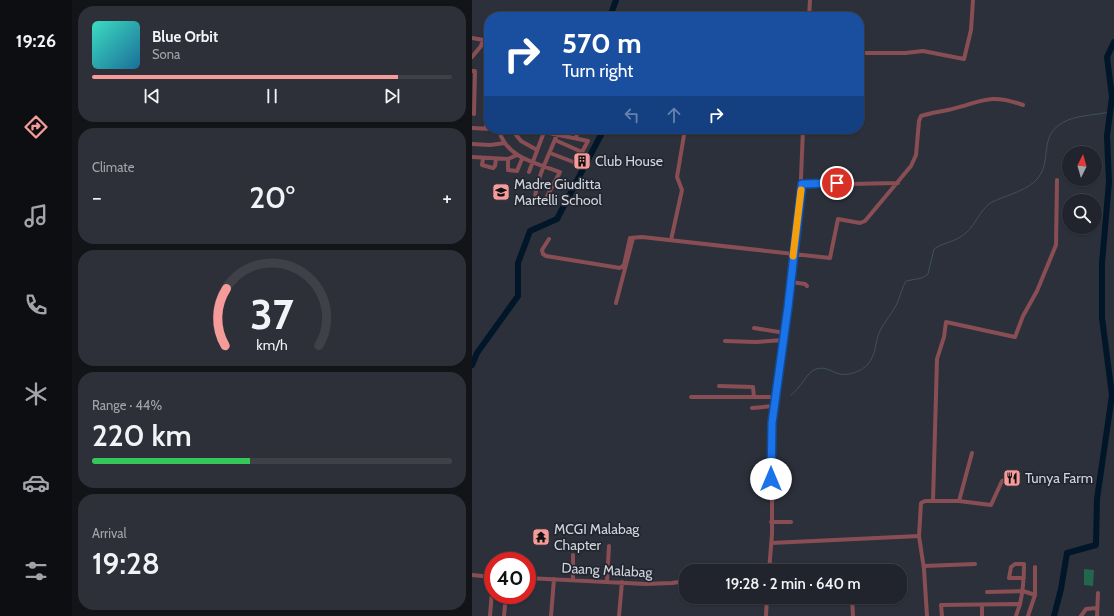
<!DOCTYPE html>
<meta charset="utf-8">
<style>
body{margin:0;font-family:Cabin,sans-serif;background:#2d3038;color:#f1f3f6;height:100vh;display:flex;flex-direction:column;font-size:15px;white-space:nowrap}
*{box-sizing:border-box;margin:0}
p{font-size:13px;color:#a2a4a9}
.icon{flex:none;width:22px;height:22px;fill:none;stroke:currentColor;stroke-width:2;stroke-linecap:round;stroke-linejoin:round}
.map{position:relative;flex:1;overflow:hidden}
.drawer{display:flex;flex-direction:column;gap:6px;padding:6px;background:#121418;width:400px}
.drawer>*{flex:none}
.top-card{position:absolute;left:12px;top:12px;width:380px;height:122px;border-radius:16px;box-shadow:0 1px 3px #0004,0 0 0 1px #3e4148;background:#1a4fa0;color:#fff;overflow:hidden}
.needle{width:26px;rotate:5deg}
.fabs{position:absolute;left:590px;top:146px;display:grid;gap:8px}
.fabs a{display:grid;place-items:center;width:40px;height:40px;border-radius:50%;background:#21242c;box-shadow:0 1px 3px #0004,0 0 0 1px #3e4148;font-size:20px}
.speed{position:absolute;left:12px;top:552px;display:flex;gap:8px;font-size:20px;font-weight:700;text-align:center}
.speed>*{display:grid;place-content:center;width:52px;height:52px;border-radius:50%;background:#21242c;box-shadow:0 1px 3px #0004,0 0 0 1px #3e4148;line-height:1}
.speed .limit{border:6px solid #d22;background:#fff;color:#111}
.pin{position:absolute;display:grid;place-items:center;width:34px;height:34px;color:#fff;margin:-17px;border:2px solid #fff;border-radius:50%;box-shadow:0 1px 4px #0007}
.me{position:absolute;width:44px;margin:-22px;rotate:0deg;stroke-linejoin:round;filter:drop-shadow(0 0 3px #0008)}
.turn{display:flex;align-items:center;gap:14px;height:84px;padding:0 12px;font-size:18px}
.turn .icon{width:52px;height:52px;stroke-width:2.5}
.turn b{display:block;font-size:28px;line-height:34px}
.lanes{display:flex;align-items:center;height:38px;padding:0 12px;background:#0003;justify-content:center;gap:20px;direction:ltr}
.lanes .off{opacity:.35}
.big{font-size:30px;font-weight:600;line-height:1.1}
.drawer .tile{flex:1;display:flex;flex-direction:column;justify-content:center;gap:6px;min-width:0;padding:0 14px;border-radius:16px;background:#2d3038}
.drawer .dial{align-items:center;gap:0}
.dial svg{height:104px;overflow:visible;fill:none;stroke:#3e4148;stroke-width:7;stroke-linecap:round;text-anchor:middle}
.dial text{fill:#f1f3f6;stroke:none}
.song{display:flex;align-items:center;gap:12px}
.cover{width:48px;height:48px;border-radius:6px;background:linear-gradient(135deg,hsl(170 70% 55%),hsl(200 70% 35%))}
.played{height:4px;border-radius:2px;background:linear-gradient(90deg,#f59b99 85%,#3e4148 85%)}
.keys{display:flex;justify-content:space-around;direction:ltr}
.heat{display:flex;justify-content:space-between;align-items:center;font-size:22px;direction:ltr}
.charge{height:6px;border-radius:3px;background:linear-gradient(90deg,#34c759 44%,#3e4148 0)}
.trip{position:absolute;left:207px;top:564px;width:228px;height:40px;border-radius:16px;background:#21242c;box-shadow:0 1px 3px #0004,0 0 0 1px #3e4148;font-weight:600;line-height:40px;text-align:center}
main{display:flex;flex:1;min-height:0}
.menu{display:flex;flex-direction:column;width:72px;justify-content:space-around;align-items:center;background:#0d0e12;color:#a2a4a9}
.menu .icon{width:28px;height:28px}
.menu .selected{color:#f59b99}
.menu b{font-size:18px;color:#f1f3f6}
.map>svg:first-child{display:block}
.green{fill:#22674c}
.lines{fill:none;stroke-linecap:round;stroke-linejoin:round}
.stream{stroke:#404f5f;stroke-width:1}
.river{stroke:#021629;stroke-width:6}
.minor{stroke:#894e54;stroke-width:4}
.route-casing{stroke:#114b97;stroke-width:10}
.route{stroke:#1a73e8;stroke-width:7}
.slow{stroke:#f59e0b;stroke-width:7}
.labels{text-anchor:middle;stroke-width:3.5;stroke-linejoin:round;paint-order:stroke}
.poi-label{font-size:14px;fill:#d2d5dc;stroke:#222630;text-anchor:start}
.street-label{font-size:14px;fill:#d2d5dc;stroke:#222630}
</style>
<main>
<nav class="menu">
<b>19:26</b>
<svg class="icon selected" aria-label="directions" viewBox="0 0 24 24"><path d="M12 3l9 9-9 9-9-9zM9 14v-3h6M13 9l2 2-2 2"/></svg>
<svg class="icon" aria-label="music" viewBox="0 0 24 24"><path d="M9 18V5l10-2v13"/><circle cx="6" cy="18" r="3"/><circle cx="16" cy="16" r="3"/></svg>
<svg class="icon" aria-label="phone" viewBox="0 0 24 24"><path d="M5 4h4l2 5-3 2q2 4 5 5l2-3 5 2v4C11 20 4 13 5 4z"/></svg>
<svg class="icon" aria-label="climate" viewBox="0 0 24 24"><path d="M12 3v18M4 7l16 10M4 17L20 7"/></svg>
<svg class="icon" aria-label="car" viewBox="0 0 24 24"><path d="M5 17H2v-5l4-1 3-4h7l3 4 3 1v5h-3M9 17h6M6 11h13"/><circle cx="7" cy="17" r="2"/><circle cx="17" cy="17" r="2"/></svg>
<svg class="icon" aria-label="filters" viewBox="0 0 24 24"><path d="M4 7h16M4 17h16"/><circle cx="9" cy="7" r="2"/><circle cx="15" cy="17" r="2"/></svg>
</nav>
<section class="drawer">
<div class="tile">
<div class="song"><i class="cover"></i><div><b>Blue Orbit</b><p>Sona</p></div></div>
<div class="played"></div>
<div class="keys"><svg class="icon" aria-label="previous" viewBox="0 0 24 24"><path d="M18 5L8 12l10 7zM5 5v14"/></svg><svg class="icon" aria-label="pause" viewBox="0 0 24 24"><path d="M8 5v14M16 5v14"/></svg><svg class="icon" aria-label="next" viewBox="0 0 24 24"><path d="M6 5l10 7-10 7zM19 5v14"/></svg></div>
</div>
<div class="tile"><p>Climate</p>
<div class="heat"><a>−</a><b class="big">20°</b><a>+</a></div>
</div>
<div class="tile dial"><svg viewBox="0 0 100 80">
<path d="M14 69A42 42 0 1 1 86 69"/>
<path d="M14 69A42 42 0 0 1 15 25" stroke="#f59b99"/>
<text x="50" y="56" font-size="32" font-weight="700">37</text>
<text x="50" y="72" font-size="11">km/h</text>
</svg></div>
<div class="tile"><p>Range · 44%</p><b class="big">220 km</b><div class="charge"></div></div>
<div class="tile"><p>Arrival</p><b class="big">19:28</b></div>
</section>
<div class="map">
<svg width="642" height="616" viewBox="0 0 642 616">
<rect width="100%" height="100%" fill="#2c303b"/>
<path class="green" d="M612,569L622,570L621,586L612,585Z"/>
<g class="lines">
<path class="stream" d="M319,395C329,388 334,373 344,369C354,366 359,372 368,374C377,376 390,371 396,364C404,355 403,343 407,333C412,321 422,312 426,301C429,294 430,287 434,281L450,278L456,274L462,249C472,242 484,242 494,233C504,224 507,212 518,203C532,196 551,192 562,182C584,163 562,134 596,120C609,115 624,115 638,112"/>
<path class="river" d="M138,17L144,0
M0,365L5,353L46,296V263L58,231L85,219L132,129
M582,616L589,589L595,553L624,545L625,499L640,395L630,318V263L637,182L635,136L640,97L635,57L642,42"/>
<path class="minor" d="M337,17L338,0
M0,38L17,41
M387,53H433L451,51L492,59L499,30L501,0
M0,57L9,46L11,40
M0,71H3L2,114L0,113
M0,128L72,132L116,141L104,163L78,153
M14,129L15,99
M27,130C34,158 64,163 88,172L72,202L63,198C65,176 78,154 85,134
M41,131L49,141L65,150
M104,138L106,129
M83,140L110,152
M0,144L18,145L33,143
M0,157L36,159L45,155
M11,159L10,165L21,168L23,166L24,159
M36,159V170L45,171L50,159
M57,172L72,132
M330,185L426,183
M77,239L70,250L71,254L74,256L148,268L152,265L158,238L170,237L358,258L366,219L388,223L393,221L439,166L444,155L447,121L449,116C458,113 467,112 476,110C509,103 515,92 551,105
M199,240L210,190L205,177L213,129
M319,282L333,284L335,286
M144,303L161,238
M282,328L313,333
M253,341L284,342L312,340
M247,386L281,387L282,397
M219,397H304
M280,408L302,406
M461,501H487L519,505L530,481L540,478
M487,501L500,453
M299,522H319
M299,543L447,536
M452,566L503,564
M259,571L276,567L298,568
M297,571L300,534V423L316,307L328,202L331,129
M0,575L21,577
M55,578L174,584L200,583L214,581
M101,580V555
M135,581L137,546
M515,592L551,591L563,595
M380,597L381,616
M548,604C551,591 552,578 552,564H543L539,567L537,578H552
M510,605V616
M18,616L21,578
M32,616L34,595
M79,616L82,579
M147,616L150,582
M294,616L295,597
M455,616L452,569L447,536L449,503L453,501H461L465,359L472,337L474,322L543,337L551,316L565,291L584,245L585,180
M470,616L469,605L548,604L544,616
M556,616L563,595V567
M609,616L614,609L625,608
M625,616L626,593"/>
</g>
<g class="lines">
<defs>
<path id="route" d="M299,479L300,423L316,307L330,184L365,183"/>
</defs>
<use href="#route" class="route-casing"/>
<use href="#route" class="route"/>
<path class="slow" d="M321,256L329,190"/>
</g>
<defs>
<symbol id="building-square" viewBox="-11 -11 22 22"><rect x="-9" y="-9" width="18" height="18" rx="4" fill="#f59b99" stroke="#222630"/><path d="M-4-6H4V6H1V3H-1V6H-4ZM-2.5-4.3h1.7v1.8h-1.7ZM.8-4.3h1.7v1.8H.8ZM-2.5-1h1.7V.8h-1.7ZM.8-1h1.7V.8H.8Z" fill="#111"/></symbol>
<symbol id="school-square" viewBox="-11 -11 22 22"><rect x="-9" y="-9" width="18" height="18" rx="4" fill="#f59b99" stroke="#222630"/><path d="M0-5L7-2L0 1L-7-2ZM-4 1L0 2.5L4 1V4Q0 6-4 4Z" fill="#111"/></symbol>
<symbol id="restaurant-square" viewBox="-11 -11 22 22"><rect x="-9" y="-9" width="18" height="18" rx="4" fill="#f59b99" stroke="#222630"/><path d="M-5-6h1v4h1v-4h1v4h1v-4h1v5L-1.5 .5V6h-2V.5L-5-1ZM5-6V6H3V1.5H1.5Q1.5-4 5-6Z" fill="#111"/></symbol>
<symbol id="temple-square" viewBox="-11 -11 22 22"><rect x="-9" y="-9" width="18" height="18" rx="4" fill="#f59b99" stroke="#222630"/><path d="M0-6L5-2H3V0L6.5 2.5H4V6H1.5V3h-3V6H-4V2.5H-6.5L-3 0V-2H-5Z" fill="#111"/></symbol>
</defs>
<g fill-rule="evenodd">
<use href="#building-square" x="100" y="151" width="20" height="20"/>
<use href="#school-square" x="19" y="182" width="20" height="20"/>
<use href="#restaurant-square" x="530" y="468" width="20" height="20"/>
<use href="#temple-square" x="59" y="527" width="20" height="20"/>
</g>
<g class="labels">
<g class="poi-label">
<text x="123" y="166">Club House</text>
<text x="42" y="189">Madre Giuditta<tspan x="42" dy="16">Martelli School</tspan></text>
<text x="553" y="483">Tunya Farm</text>
<text x="82" y="534">MCGI Malabag<tspan x="82" dy="16">Chapter</tspan></text>
</g>
<g class="street-label">
<text transform="translate(135 570) rotate(3)" y="5">Daang Malabag</text>
</g>
</g>
</svg>
<div class="fabs">
<a><svg class="needle" viewBox="-14 -14 28 28"><path d="M0-13l5 13h-10z" fill="#e53935"/><path d="M0 13l5-13h-10z" fill="#a2a4a9"/></svg></a>
<a><svg class="icon" aria-label="search" viewBox="0 0 24 24"><circle cx="10" cy="10" r="6"/><path d="M15 15l6 6"/></svg></a>
</div>
<div class="speed"><div class="limit">40</div></div>
<div class="pin" style="left:365px;top:183px;background:#d93025"><svg class="icon" aria-label="arrive" viewBox="0 0 24 24"><path d="M6 21V4h12l-3 4 3 4H6"/></svg></div>
<svg class="me" style="left:299px;top:479px" viewBox="-20 -20 40 40"><circle r="19" fill="#fff"/><path d="M0-13L10 11 0 6-10 11z" fill="#1a73e8"/></svg>
<div class="trip">19:28 · 2 min · 640 m</div>
<div class="top-card">
<div class="turn"><svg class="icon" aria-label="right" viewBox="0 0 24 24"><path d="M7 20v-9h11M14 6l5 5-5 5"/></svg><div><b>570 m</b>Turn right</div></div>
<div class="lanes"><svg class="icon off" aria-label="left" viewBox="0 0 24 24"><path d="M17 20v-9H6M10 6l-5 5 5 5"/></svg><svg class="icon off" aria-label="ahead" viewBox="0 0 24 24"><path d="M12 20V5M6 11l6-6 6 6"/></svg><svg class="icon" aria-label="right" viewBox="0 0 24 24"><path d="M7 20v-9h11M14 6l5 5-5 5"/></svg></div>
</div>
</div>
</main>
